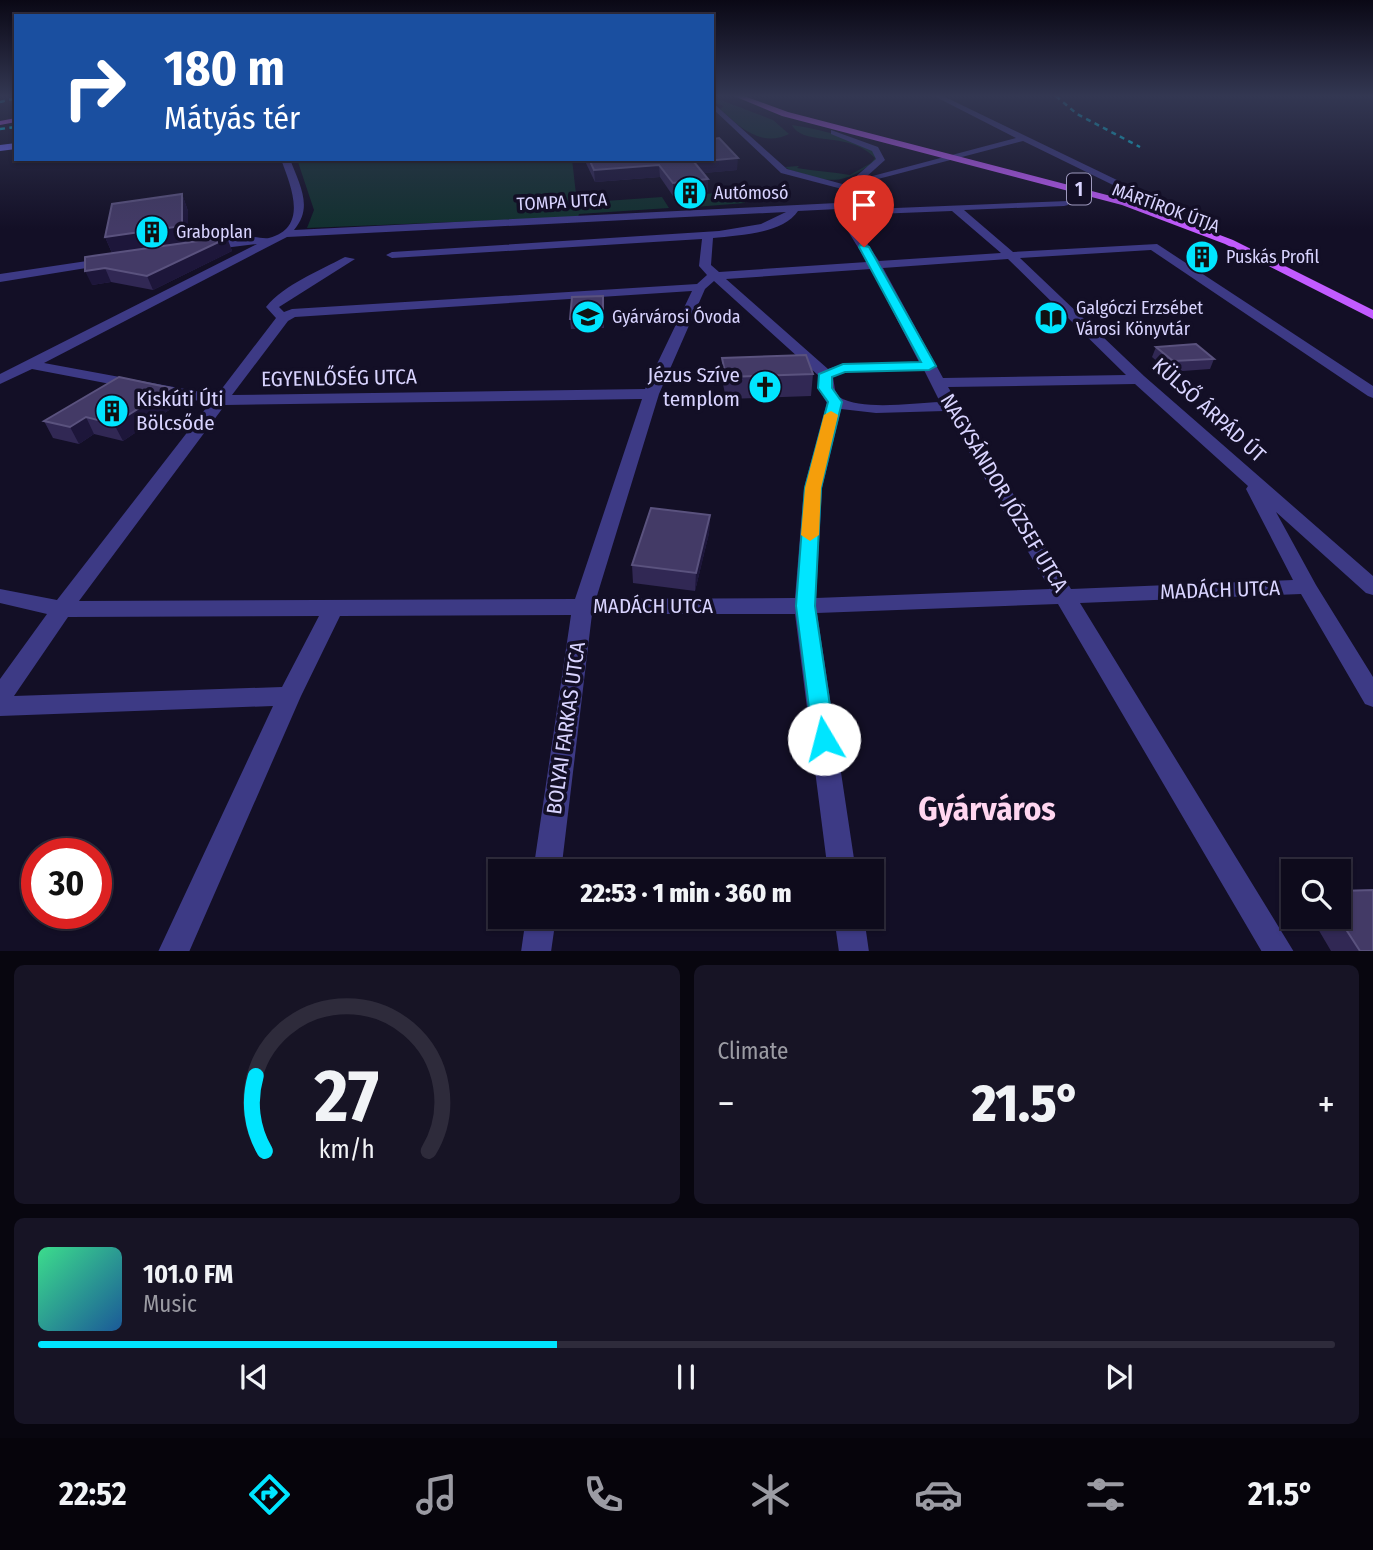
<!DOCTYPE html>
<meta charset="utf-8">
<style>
body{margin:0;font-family:"Fira Sans Condensed",sans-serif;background:#171425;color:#f1f3f6;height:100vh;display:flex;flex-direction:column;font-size:26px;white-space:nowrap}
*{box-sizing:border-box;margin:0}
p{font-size:23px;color:#9b9ba3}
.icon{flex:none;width:38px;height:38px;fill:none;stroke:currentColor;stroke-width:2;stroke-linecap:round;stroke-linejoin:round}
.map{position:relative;height:951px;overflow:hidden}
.panel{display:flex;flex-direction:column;gap:14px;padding:14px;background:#08060f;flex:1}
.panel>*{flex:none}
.guide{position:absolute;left:14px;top:14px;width:700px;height:147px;border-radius:0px;box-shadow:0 2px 5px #0004,0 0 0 2px #2e2b3b;background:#1a4fa0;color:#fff;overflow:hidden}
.controls{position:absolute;left:1281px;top:859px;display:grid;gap:14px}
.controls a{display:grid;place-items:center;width:70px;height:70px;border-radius:0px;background:#0e0b1c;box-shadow:0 2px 5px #0004,0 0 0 2px #2e2b3b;font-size:35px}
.speed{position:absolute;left:21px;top:838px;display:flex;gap:14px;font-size:35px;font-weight:700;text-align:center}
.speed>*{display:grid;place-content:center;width:91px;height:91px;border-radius:50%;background:#0e0b1c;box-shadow:0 2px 5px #0004,0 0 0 2px #2e2b3b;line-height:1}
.speed .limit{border:10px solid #d22;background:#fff;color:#111}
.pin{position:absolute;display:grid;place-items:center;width:60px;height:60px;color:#fff;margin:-72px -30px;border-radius:50% 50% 50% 0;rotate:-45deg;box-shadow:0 0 7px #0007}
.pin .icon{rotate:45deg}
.me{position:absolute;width:77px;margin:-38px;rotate:352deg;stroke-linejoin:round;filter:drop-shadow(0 0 5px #0008)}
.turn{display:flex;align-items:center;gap:24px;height:147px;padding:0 35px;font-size:32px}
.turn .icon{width:91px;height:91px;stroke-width:2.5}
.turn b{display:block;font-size:49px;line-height:60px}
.big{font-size:52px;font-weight:800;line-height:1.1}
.panel .widget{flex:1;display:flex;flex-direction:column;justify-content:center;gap:10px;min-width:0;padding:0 24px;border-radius:10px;background:#171425}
.panel .dial{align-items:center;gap:0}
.dial svg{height:182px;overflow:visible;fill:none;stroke:#2e2b3b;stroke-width:7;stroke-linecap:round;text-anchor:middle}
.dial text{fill:#f1f3f6;stroke:none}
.song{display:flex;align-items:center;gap:21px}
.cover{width:84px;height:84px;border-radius:10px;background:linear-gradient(135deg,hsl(150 70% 55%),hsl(210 70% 35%))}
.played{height:7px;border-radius:4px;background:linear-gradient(90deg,#00e5ff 40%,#2e2b3b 40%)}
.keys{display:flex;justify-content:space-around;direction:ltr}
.heat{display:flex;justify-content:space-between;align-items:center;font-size:38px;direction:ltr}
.panel .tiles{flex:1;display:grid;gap:14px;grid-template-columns:1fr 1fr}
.widget:last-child{grid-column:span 2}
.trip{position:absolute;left:488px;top:859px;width:396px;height:70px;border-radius:0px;background:#0e0b1c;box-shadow:0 2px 5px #0004,0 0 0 2px #2e2b3b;font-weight:800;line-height:70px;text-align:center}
.menu{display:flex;height:112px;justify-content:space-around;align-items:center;background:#06040b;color:#9b9ba3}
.menu .icon{width:49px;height:49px}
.menu .active{color:#00e5ff}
.menu b{font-size:32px;color:#f1f3f6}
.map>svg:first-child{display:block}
.green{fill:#12302f}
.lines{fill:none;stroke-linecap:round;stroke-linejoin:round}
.street{fill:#3d3a85;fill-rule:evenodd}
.secondary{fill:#6f6bff;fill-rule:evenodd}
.primary{fill:#c25bff;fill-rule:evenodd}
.rail{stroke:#00e5ff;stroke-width:2.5;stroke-dasharray:5 4.5;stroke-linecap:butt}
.wall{fill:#312854}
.shaded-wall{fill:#1d163a}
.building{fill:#433a66;stroke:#5a527e;stroke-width:2}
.route{fill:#00e5ff;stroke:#0095a6;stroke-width:2}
.slow{fill:#f59e0b}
.labels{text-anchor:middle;stroke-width:7;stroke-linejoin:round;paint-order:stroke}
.far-poi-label{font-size:18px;fill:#d9d4ff;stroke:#130f26;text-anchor:start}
.far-street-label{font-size:18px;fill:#d9d4ff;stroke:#130f26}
.shield{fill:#130f26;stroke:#9e99be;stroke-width:2}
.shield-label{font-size:19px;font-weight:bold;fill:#d9d4ff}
.poi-label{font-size:21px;fill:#d9d4ff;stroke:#130f26;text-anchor:end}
.street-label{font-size:21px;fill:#d9d4ff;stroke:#130f26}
.near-district-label{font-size:33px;font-weight:bold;fill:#ffd6f0;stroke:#130f26}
</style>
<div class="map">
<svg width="1373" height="952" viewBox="0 0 1373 952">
<rect width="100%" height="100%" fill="#130f26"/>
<path class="green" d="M718,99L773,120L789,134C761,148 740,127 720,109L724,106L712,102Z
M792,125C813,128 865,139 878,156C874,164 868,166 861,171C834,187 819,178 790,170L785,167L799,166L797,168C815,171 832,172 850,175L871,163L875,158C849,130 803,147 792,125Z
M297,159H572L577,203L662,197L669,208L579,214L578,217L307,228L314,210Z
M736,191L745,203L682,208L675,197Z"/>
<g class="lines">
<path class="street" d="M934,96H943L1119,181L1186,222L1177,224L1113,185L1023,141L859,184L847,198L848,215L879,261L1001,253L952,211L875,214L871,213V209L1068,201V205L1064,206L964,210L1013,252L1157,244L1373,386V398L1368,396L1151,250L1020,258L1144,376L1373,576V595L1366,593L1276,512L1316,585L1373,677V707L1365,704L1301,594L1080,603L1294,952H1262L1058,604L817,613L856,872H828L795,614H592L561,872H533L571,615L340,616L301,696L189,952H158L273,706L0,716V679L47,614L0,603V589L57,600L210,403L32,369L0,384V374L257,244L208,250L202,247L204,245C219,241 237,236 253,237C258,237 264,239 269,238C310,227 290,185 281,159H290C299,184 314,207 294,230L837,203L842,189L781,173L712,108V102L787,169L846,185L876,159L872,151L831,134V130L878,147L885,160L865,178L1016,138ZM838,209V215L867,262L719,272L711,265L713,238C738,235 783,234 798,211ZM786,212L761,224L719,231L392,252L386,255L392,258L702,239L699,266L707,275L697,284L292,309L284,312L279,307L355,259L345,257C319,271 285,284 266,307L276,318L217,395L44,363L287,237ZM1008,259L1126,375L943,378L883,268ZM871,269L919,362L843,364L828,369L726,279ZM714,281L819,376V390L827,403L804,488L795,598L596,599L659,394L705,289ZM692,291L645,389L232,395L288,321L295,317ZM924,370L940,402C912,403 863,411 839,397L835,390L833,377L845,372ZM1135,384L1248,486L1246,489L1293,580L1071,589L948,387ZM642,399L575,599L79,601L225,405ZM841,409L876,413L945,411L1050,589L816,598L822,488ZM319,616L282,687L14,696L68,617Z
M107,258L113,262L111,264L0,282V274Z
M526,917H556L551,952H521Z
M834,917H864L869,952H839Z"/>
<path class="secondary" d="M16,143V149L0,151V145Z"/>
<path class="primary" d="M734,96H744L788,112L1130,201L1233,240L1373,310V319L1225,244L1122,205L782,116Z
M16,118V122L0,125V121Z"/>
<path class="rail" d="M1056,96L1077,114L1140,147
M0,102L16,98
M0,129L16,127"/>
</g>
<path class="wall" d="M584,159H712L737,170L703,173L708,179V192L673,196L660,177L595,182Z
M182,194L188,211V242L227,237L232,251L153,290L111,282L92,285L112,253L105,237Z
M603,296L604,328L571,329L570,319Z
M1156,347L1214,359L1210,369L1169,372L1152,357Z
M722,358L813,374L811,396L726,399L722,379Z
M171,388L178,404L123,441L94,434L79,444L53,438L44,421Z
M710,515L709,533L695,591L633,583L632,565Z
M1311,917H1339L1373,951H1331Z"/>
<path class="shaded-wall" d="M738,158L737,170L694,174V162Z
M659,165L660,177L595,182L594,170Z
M708,179V192L673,196V183Z
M182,194L188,211V244L113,255L105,237Z
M227,238L232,251L153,290L147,276Z
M105,268L111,282L92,285L85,271Z
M171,388L178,404L123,441L114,424Z
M86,417L94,434L79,444L70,427Z
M710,515L709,533L695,591L696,573Z"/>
<path class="building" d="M719,138L738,158L694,162L708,179L673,183L659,165L594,170L589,159H712V139Z
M182,194V226L105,237L112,204Z
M227,237V238L147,276L105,268L85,271V257Z
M603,296V318L570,319L572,297Z
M1196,344L1214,359L1173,361L1156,347Z
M806,355L813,374L726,377L722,358Z
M119,377L171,388L114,424L86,417L70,427L44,421Z
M651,508L710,515L696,573L632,565Z
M1373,890V951H1360L1338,917L1339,891Z"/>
<linearGradient id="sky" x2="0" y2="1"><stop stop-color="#0a0815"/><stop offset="0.42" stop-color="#333752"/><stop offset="1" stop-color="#333752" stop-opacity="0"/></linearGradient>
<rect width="1373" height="229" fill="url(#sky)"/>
<path class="route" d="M860,245L869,247L936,366L929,370L845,372L832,377V388L842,402L821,488L815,606L835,739L832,745L824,748L816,745L813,739L796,606L805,488L828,402L818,388L819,374L843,364L921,362L859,247Z"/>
<path class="slow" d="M831,411L838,415L821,488L819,535L810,541L801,535L805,488L824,415Z"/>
<defs>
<symbol id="building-disc" viewBox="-11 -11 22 22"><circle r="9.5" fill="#00e5ff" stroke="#130f26"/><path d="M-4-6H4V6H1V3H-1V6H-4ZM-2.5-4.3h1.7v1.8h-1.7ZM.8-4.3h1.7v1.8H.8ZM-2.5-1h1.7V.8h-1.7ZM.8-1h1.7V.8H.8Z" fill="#111"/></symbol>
<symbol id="school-disc" viewBox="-11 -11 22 22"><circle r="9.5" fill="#00e5ff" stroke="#130f26"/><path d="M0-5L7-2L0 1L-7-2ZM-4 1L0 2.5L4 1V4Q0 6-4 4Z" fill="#111"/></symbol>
<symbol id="library-disc" viewBox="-11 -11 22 22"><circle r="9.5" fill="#00e5ff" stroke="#130f26"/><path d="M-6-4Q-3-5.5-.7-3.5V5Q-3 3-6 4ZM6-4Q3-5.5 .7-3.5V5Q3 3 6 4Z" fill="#111"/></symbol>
<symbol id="church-disc" viewBox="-11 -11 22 22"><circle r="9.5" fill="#00e5ff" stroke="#130f26"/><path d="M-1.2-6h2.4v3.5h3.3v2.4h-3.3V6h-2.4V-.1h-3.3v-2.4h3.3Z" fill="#111"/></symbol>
</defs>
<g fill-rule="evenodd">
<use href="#building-disc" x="671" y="174" width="38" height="38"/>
<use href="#building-disc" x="133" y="213" width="38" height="38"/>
<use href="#building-disc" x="1183" y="238" width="38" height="38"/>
<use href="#school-disc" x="569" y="298" width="38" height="38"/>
<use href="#library-disc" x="1032" y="299" width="38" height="38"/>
<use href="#church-disc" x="746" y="368" width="38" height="38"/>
<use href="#building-disc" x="93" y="392" width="38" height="38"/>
</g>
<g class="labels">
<g class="far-poi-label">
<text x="714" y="199">Autómosó</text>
<text x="176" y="238">Graboplan</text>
<text x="1226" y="263">Puskás Profil</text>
<text x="1076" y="314">Galgóczi Erzsébet<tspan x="1076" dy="21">Városi Könyvtár</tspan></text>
<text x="612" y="323">Gyárvárosi Óvoda</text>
</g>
<g class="far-street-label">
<text transform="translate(562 202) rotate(-3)" y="6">TOMPA UTCA</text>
<text transform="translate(1166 208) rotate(20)" y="6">MÁRTÍROK ÚTJA</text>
</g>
<rect class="shield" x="1067" y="173.5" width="24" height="31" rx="5"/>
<g class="shield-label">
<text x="1079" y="196">1</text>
</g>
<g class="poi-label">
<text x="740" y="382">Jézus Szíve<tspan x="740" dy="24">templom</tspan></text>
<text x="136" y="406" text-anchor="start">Kiskúti Úti<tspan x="136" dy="24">Bölcsőde</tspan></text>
</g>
<g class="street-label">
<text transform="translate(339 378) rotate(-1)" y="7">EGYENLŐSÉG UTCA</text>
<text transform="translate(1209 410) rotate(42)" y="7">KÜLSŐ ÁRPÁD ÚT</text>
<text transform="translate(1004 493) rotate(59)" y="7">NAGYSÁNDOR JÓZSEF UTCA</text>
<text transform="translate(1220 590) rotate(-2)" y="7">MADÁCH UTCA</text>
<text x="653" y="613">MADÁCH UTCA</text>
<text transform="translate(566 728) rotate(-82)" y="7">BOLYAI FARKAS UTCA</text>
</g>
<g class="near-district-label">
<text x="987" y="820">Gyárváros</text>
</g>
</g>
</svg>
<div class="controls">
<a><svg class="icon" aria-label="search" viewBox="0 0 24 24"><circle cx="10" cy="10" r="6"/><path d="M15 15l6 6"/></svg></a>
</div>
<div class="speed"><div class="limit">30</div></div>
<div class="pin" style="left:864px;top:247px;background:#d93025"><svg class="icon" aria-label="arrive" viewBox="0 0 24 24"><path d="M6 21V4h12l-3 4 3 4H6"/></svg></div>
<svg class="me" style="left:824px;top:739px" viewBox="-20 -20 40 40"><circle r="19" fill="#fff"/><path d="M0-13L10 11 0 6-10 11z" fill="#00e5ff"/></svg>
<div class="trip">22:53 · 1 min · 360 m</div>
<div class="guide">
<div class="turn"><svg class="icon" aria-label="right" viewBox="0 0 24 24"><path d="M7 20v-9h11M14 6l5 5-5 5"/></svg><div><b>180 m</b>Mátyás tér</div></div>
</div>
</div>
<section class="panel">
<div class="tiles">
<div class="widget dial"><svg viewBox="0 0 100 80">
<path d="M14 69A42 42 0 1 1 86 69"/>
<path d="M14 69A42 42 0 0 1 10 36" stroke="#00e5ff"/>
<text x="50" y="56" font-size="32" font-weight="700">27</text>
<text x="50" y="72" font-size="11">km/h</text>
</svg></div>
<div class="widget"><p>Climate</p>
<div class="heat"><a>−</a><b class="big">21.5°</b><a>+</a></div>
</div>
<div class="widget">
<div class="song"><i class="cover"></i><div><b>101.0 FM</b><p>Music</p></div></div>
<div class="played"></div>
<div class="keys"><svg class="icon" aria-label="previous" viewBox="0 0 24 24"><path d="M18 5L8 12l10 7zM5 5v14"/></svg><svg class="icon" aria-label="pause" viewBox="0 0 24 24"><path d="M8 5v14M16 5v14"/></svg><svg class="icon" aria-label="next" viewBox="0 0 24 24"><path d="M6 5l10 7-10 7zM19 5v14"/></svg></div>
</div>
</div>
</section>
<nav class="menu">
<b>22:52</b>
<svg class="icon active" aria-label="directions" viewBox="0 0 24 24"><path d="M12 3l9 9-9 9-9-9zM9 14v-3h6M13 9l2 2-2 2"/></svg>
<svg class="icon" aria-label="music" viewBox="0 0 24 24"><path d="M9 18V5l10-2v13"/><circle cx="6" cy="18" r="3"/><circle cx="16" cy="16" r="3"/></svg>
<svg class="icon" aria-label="phone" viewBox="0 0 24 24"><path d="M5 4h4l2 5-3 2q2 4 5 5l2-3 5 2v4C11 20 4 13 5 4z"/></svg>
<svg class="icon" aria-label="climate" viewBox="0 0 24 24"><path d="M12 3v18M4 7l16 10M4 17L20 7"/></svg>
<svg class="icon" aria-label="car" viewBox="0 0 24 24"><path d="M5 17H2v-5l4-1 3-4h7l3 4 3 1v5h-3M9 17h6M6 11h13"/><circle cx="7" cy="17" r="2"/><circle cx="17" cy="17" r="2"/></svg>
<svg class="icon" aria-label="filters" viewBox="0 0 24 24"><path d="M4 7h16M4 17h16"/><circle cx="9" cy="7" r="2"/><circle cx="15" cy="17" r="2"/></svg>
<b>21.5°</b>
</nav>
